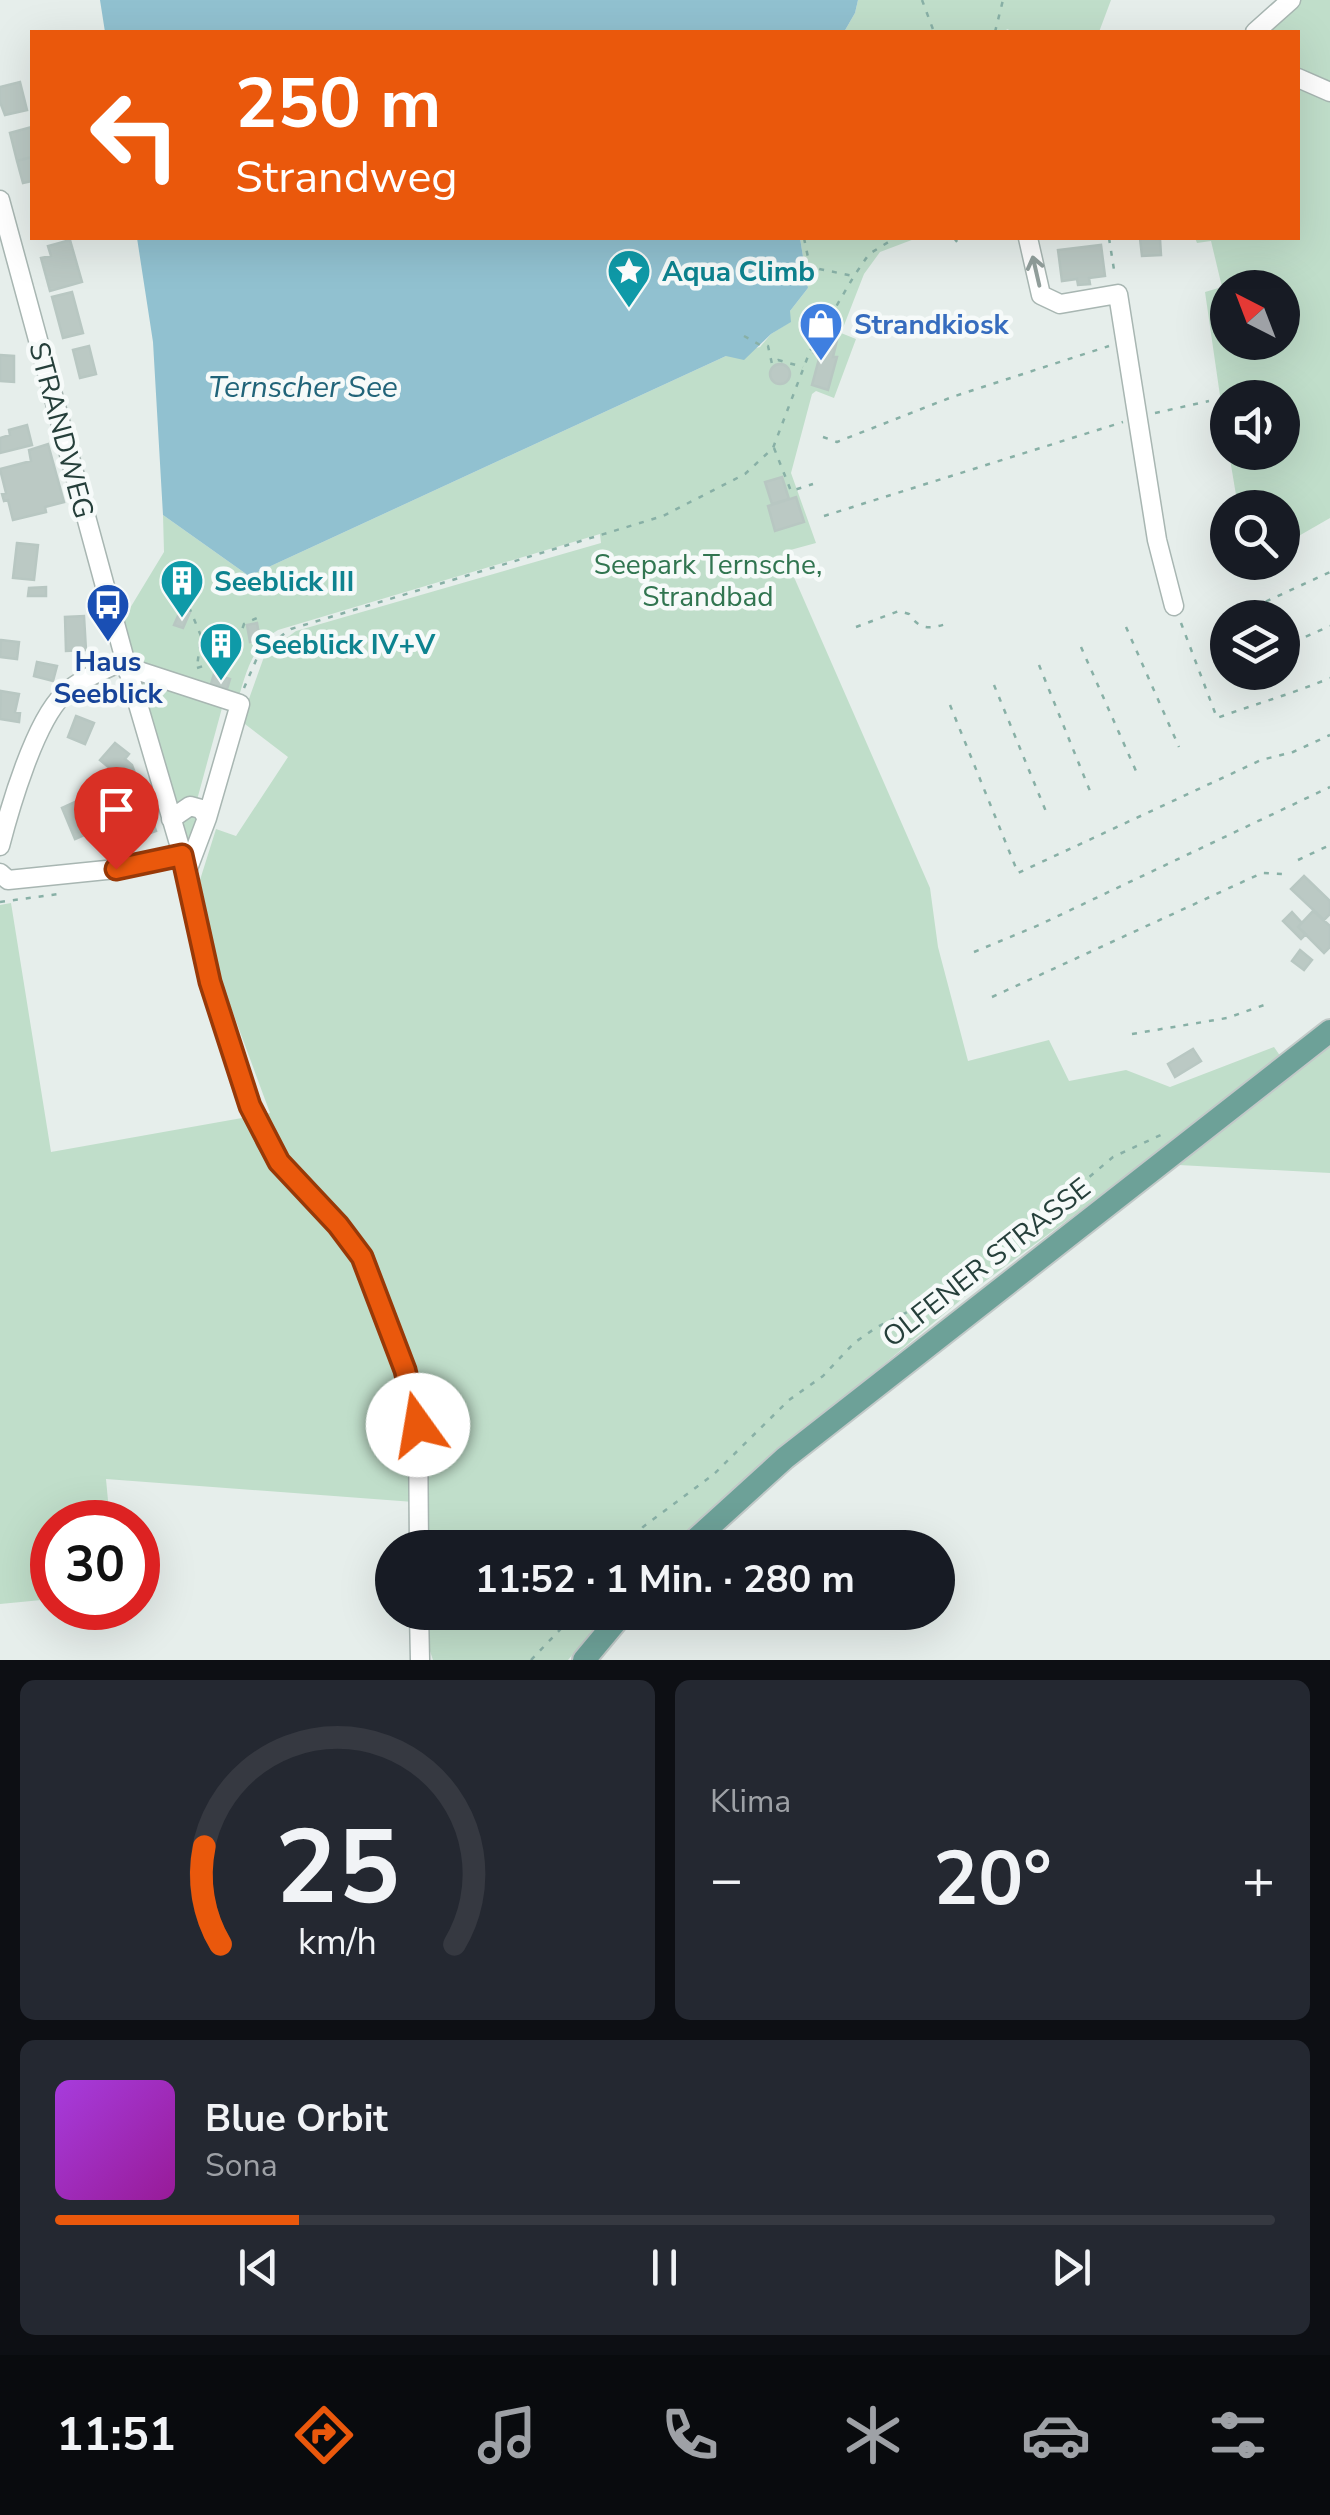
<!DOCTYPE html>
<html lang="de">
<meta charset="utf-8">
<style>
body{margin:0;font-family:"Nunito Sans",sans-serif;background:#242831;color:#f1f3f6;height:100vh;display:flex;flex-direction:column;font-size:38px;white-space:nowrap}
*{box-sizing:border-box;margin:0}
p{font-size:32px;color:#9ea1a6}
.icon{flex:none;width:55px;height:55px;fill:none;stroke:currentColor;stroke-width:2;stroke-linecap:round;stroke-linejoin:round}
.map{position:relative;height:1660px;overflow:hidden}
.details{display:flex;flex-direction:column;gap:20px;padding:20px;background:#0d0f14;flex:1}
.details>*{flex:none}
.banner{position:absolute;left:30px;top:30px;width:1270px;height:210px;border-radius:0px;box-shadow:0 10px 40px #0002;background:#ea580c;color:#fff;overflow:hidden}
.needle{width:65px;rotate:318deg}
.tools{position:absolute;left:1210px;top:270px;display:grid;gap:20px}
.tools a{display:grid;place-items:center;width:90px;height:90px;border-radius:50%;background:#171b24;box-shadow:0 10px 40px #0002;font-size:50px}
.speed{position:absolute;left:30px;top:1500px;display:flex;gap:20px;font-size:50px;font-weight:700;text-align:center}
.speed>*{display:grid;place-content:center;width:130px;height:130px;border-radius:50%;background:#171b24;box-shadow:0 10px 40px #0002;line-height:1}
.speed .limit{border:15px solid #d22;background:#fff;color:#111}
.pin{position:absolute;display:grid;place-items:center;width:85px;height:85px;color:#fff;margin:-102px -42px;border-radius:50% 50% 50% 0;rotate:-45deg;box-shadow:0 0 10px #0007}
.pin .icon{rotate:45deg}
.me{position:absolute;width:110px;margin:-55px;rotate:347deg;stroke-linejoin:round;filter:drop-shadow(0 0 8px #0008)}
.turn{display:flex;align-items:center;gap:35px;height:210px;padding:0 40px;font-size:45px}
.turn .icon{width:130px;height:130px;stroke-width:2.5}
.turn b{display:block;font-size:70px;line-height:85px}
.big{font-size:75px;font-weight:700;line-height:1.1}
.details .widget{flex:1;display:flex;flex-direction:column;justify-content:center;gap:15px;min-width:0;padding:0 35px;border-radius:15px;background:#242831}
.details .dial{align-items:center;gap:0}
.dial svg{height:260px;overflow:visible;fill:none;stroke:#363941;stroke-width:7;stroke-linecap:round;text-anchor:middle}
.dial text{fill:#f1f3f6;stroke:none}
.song{display:flex;align-items:center;gap:30px}
.cover{width:120px;height:120px;border-radius:15px;background:linear-gradient(135deg,hsl(280 70% 55%),hsl(300 70% 35%))}
.played{height:10px;border-radius:5px;background:linear-gradient(90deg,#ea580c 20%,#363941 20%)}
.keys{display:flex;justify-content:space-around;direction:ltr}
.heat{display:flex;justify-content:space-between;align-items:center;font-size:55px;direction:ltr}
.details .tiles{flex:1;display:grid;gap:20px;grid-template-columns:1fr 1fr}
.widget:last-child{grid-column:span 2}
.trip{position:absolute;left:375px;top:1530px;width:580px;height:100px;border-radius:50px;background:#171b24;box-shadow:0 10px 40px #0002;font-weight:700;line-height:100px;text-align:center}
.tabs{display:flex;height:160px;justify-content:space-around;align-items:center;background:#090b0e;color:#9ea1a6}
.tabs .icon{width:70px;height:70px}
.tabs .on{color:#ea580c}
.tabs b{font-size:45px;color:#f1f3f6}
.map>svg:first-child{display:block}
.green{fill:#c0deca;fill-rule:evenodd}
.water{fill:#91c1d0}
.building{fill:#bbc9c4;stroke:#b8c7c2;stroke-width:2.5}
.lines{fill:none;stroke-linecap:round;stroke-linejoin:round}
.minor-casing{stroke:#a8b6b2;stroke-width:21}
.major-casing{stroke:#c2c9c8;stroke-width:26}
.path{stroke:#88b0a6;stroke-width:2.5;stroke-dasharray:5 8;stroke-linecap:butt}
.minor{stroke:#fff;stroke-width:18}
.major{stroke:#6da198;stroke-width:22}
.oneway{stroke:#929f9c}
.route-casing{stroke:#983908;stroke-width:25}
.route{stroke:#ea580c;stroke-width:18}
.labels{text-anchor:middle;stroke-width:9;stroke-linejoin:round;paint-order:stroke}
.culture-label{font-size:28px;font-weight:bold;fill:#0d838f;stroke:#f6faf9;text-anchor:start}
.shop-label{font-size:28px;font-weight:bold;fill:#366cbe;stroke:#f6faf9;text-anchor:start}
.street-label{font-size:28px;fill:#253f3a;stroke:#f6faf9}
.park-label{font-size:28px;fill:#317550;stroke:#f6faf9}
.transit-label{font-size:28px;font-weight:bold;fill:#164399;stroke:#f6faf9}
.water-label{font-size:30px;font-style:italic;fill:#216479;stroke:#f6faf9}
</style>
<div class="map">
<svg width="1330" height="1660" viewBox="0 0 1330 1660">
<rect width="100%" height="100%" fill="#e6eeeb"/>
<path class="green" d="M858,0H1111L1099,32H1014L1007,29L1005,32H844L855,13Z
M1282,0H1330V518L1283,545L1282,508L1238,507L1229,453L1282,452V398H1228L1227,444L1205,292L1222,287L1211,241L1197,243L1195,238H1298V32H1249ZM1228,288H1282V342H1228Z
M800,238H917L880,252L864,274L841,333L856,339L834,398L816,391L812,394L791,473L816,543L783,552L930,888L938,947L968,1061L1049,1040L1069,1081L1126,1070L1170,1087L1274,1047L1283,1060L968,1294L780,1451L672,1547H428L427,1503L106,1479L110,1522H52V1599L0,1604V905L11,903L51,1152L270,1113L222,983L200,880L216,829L236,836L288,757L241,721L265,654L296,631L601,543L600,534L278,630C250,646 244,681 235,710L222,708L194,811L204,817L188,851L121,623L164,552L163,515L249,576L726,356L760,347L771,334L790,322V311L808,288Z
M1330,1031V1173L1160,1164Z
M428,1613V1612L608,1613L568,1660H433L429,1648Z"/>
<path class="water" d="M100,0H858L855,13L844,32H105Z
M137,238H800L808,288L790,311L791,322L771,334L744,360L726,356L249,576L163,515L153,342Z"/>
<path class="building" d="M20,82L27,110L5,115L0,102V87Z
M32,127V157L17,161L10,133Z
M32,157V181L23,183L17,161Z
M1140,238L1160,239L1161,255L1142,256Z
M70,240L82,282L50,291L41,258L51,256L48,246Z
M1101,245L1105,276L1089,278L1090,284L1078,285L1077,279L1062,281L1058,250Z
M72,292L83,333L63,338L52,297Z
M827,330L838,336L833,357H837L828,390L812,385L820,355L814,353Z
M89,346L96,374L80,378L73,350Z
M0,355L14,356V382L0,381Z
M770 374a10 10 0 1 1 20 0a10 10 0 1 1-20 0Z
M27,425L32,445L0,453V438L10,435L9,430Z
M48,444L64,502L45,507L46,512L13,520L8,500L4,501L2,494L6,493L0,469L31,461L29,450Z
M782,477L789,499L772,504L765,482Z
M796,497L804,522L775,531L768,506Z
M17,543L38,545L34,580L13,578Z
M46,587V596H28L29,588Z
M181,609L190,612L183,628L174,625Z
M84,616L86,650L66,651L65,617Z
M257,623L260,640L250,642L247,625Z
M211,635L221,636L218,653L209,652Z
M1,640L19,642L17,659L0,657Z
M37,662L57,666L53,681L34,676Z
M214,674L230,679L227,689L211,684Z
M1,691L19,694L15,712L20,713L19,722L0,719Z
M76,716L94,723L85,744L68,737Z
M115,743L129,754L125,759L132,765L139,784L112,793L105,773L113,771L100,760Z
M134,795L137,805L146,802L156,831L131,840L121,811L116,813L113,803Z
M84,798L98,829L75,839L62,808Z
M1304,876L1330,901V914L1324,920L1291,889Z
M1313,911L1330,926V947L1324,953L1298,927Z
M1292,912L1302,923L1298,927L1306,934L1301,939L1283,921Z
M1300,950L1312,960L1304,970L1292,961Z
M1193,1049L1201,1061L1175,1077L1168,1064Z"/>
<g class="lines">
<defs>
<path id="minor" d="M1255,32L1291,0
M1298,78L1330,92
M0,200L125,660L187,871L210,982L238,1073L266,1142L279,1162L338,1225L362,1257L405,1370L418,1425L419,1548
M1028,238L1041,295L1060,304L1118,294L1157,540L1174,606
M128,672L139,671L240,704L207,818L187,871
M171,819L190,806L201,809L207,818
M0,846C10,807 35,722 63,695C80,679 104,670 125,660
M0,873L8,880L116,869L182,855
M419,1612L420,1660"/>
<path id="major" d="M686,1548L785,1458L1330,1031
M584,1660L624,1612"/>
</defs>
<use href="#minor" class="minor-casing"/>
<use href="#major" class="major-casing"/>
<path class="path" d="M922,0L934,32
M995,32L1003,0
M804,238L810,267L853,276
M954,238L962,248
M1109,238L1115,276
M805,324L818,335
M744,336L762,346H768L772,364L778,360L803,367
M1155,413L1209,401
M823,437L837,442L952,397L1109,346
M774,448L791,491L813,484
M824,516L1123,422
M189,607L201,636L197,667
M1254,607L1330,572
M1181,623L1217,718C1255,704 1292,694 1330,678
M856,627L899,611L909,614C921,632 932,628 950,623
M1126,627L1179,747
M202,635L214,624
M1081,647L1136,771
M1282,647L1330,626
M1039,665L1092,796
M197,668C230,657 233,657 244,624L257,618
M994,685L1047,814
M244,688L260,651L291,629L663,516L745,474L773,448L810,351L854,276L869,254L895,238
M950,705L1018,873L1261,760L1293,752L1330,735
M1298,860L1330,845
M0,902L58,894
M974,952L1039,925L1330,787
M992,997L1262,873L1284,874
M1132,1034L1227,1018L1267,1004
M626,1548L643,1527L714,1474L789,1400L823,1376L854,1343L877,1327L959,1287L1113,1157L1165,1133
M531,1660L577,1612"/>
<use href="#minor" class="minor"/>
<use href="#major" class="major"/>
</g>
<defs><path id="oneway-shaft" d="M-6 0H5M1.5-3L5.5 0L1.5 3" fill="none" stroke-width="1.6" stroke-linecap="round" stroke-linejoin="round" transform="scale(2.5)"/></defs>
<use class="oneway" href="#oneway-shaft" transform="translate(1036 271) rotate(-103)"/>
<g class="lines">
<defs>
<path id="route" d="M116,869L182,855L210,982L250,1106L279,1162L338,1225L362,1257L405,1370L418,1425"/>
</defs>
<use href="#route" class="route-casing"/>
<use href="#route" class="route"/>
</g>
<defs>
<symbol id="sight-pin" viewBox="-11 -11 22 30"><path d="M0 17L-7.5 6A9.5 9.5 0 1 1 7.5 6Z" fill="#0f9aa8" stroke="#f6faf9"/><path d="M0-6L1.8-2.2L6-1.7L2.9 1.2L3.7 5.4L0 3.3L-3.7 5.4L-2.9 1.2L-6-1.7L-1.8-2.2Z" fill="#fff"/></symbol>
<symbol id="shop-pin" viewBox="-11 -11 22 30"><path d="M0 17L-7.5 6A9.5 9.5 0 1 1 7.5 6Z" fill="#3f7fe0" stroke="#f6faf9"/><path d="M-5-2.5h2.3a2.7 3.5 0 0 1 5.4 0H5L5.5 6h-11ZM-1.5-2.5h3a1.5 2.3 0 0 0-3 0Z" fill="#fff"/></symbol>
<symbol id="building-pin" viewBox="-11 -11 22 30"><path d="M0 17L-7.5 6A9.5 9.5 0 1 1 7.5 6Z" fill="#0f9aa8" stroke="#f6faf9"/><path d="M-4-6H4V6H1V3H-1V6H-4ZM-2.5-4.3h1.7v1.8h-1.7ZM.8-4.3h1.7v1.8H.8ZM-2.5-1h1.7V.8h-1.7ZM.8-1h1.7V.8H.8Z" fill="#fff"/></symbol>
<symbol id="bus-pin" viewBox="-11 -11 22 30"><path d="M0 17L-7.5 6A9.5 9.5 0 1 1 7.5 6Z" fill="#1a4fb4" stroke="#f6faf9"/><path d="M-5-6H5V4H4V6H2V4H-2V6H-4V4H-5ZM-3.5-4V0h7V-4ZM-3.5 1.2v1.5H-2V1.2ZM2 1.2v1.5H3.5V1.2Z" fill="#fff"/></symbol>
</defs>
<g fill-rule="evenodd">
<use href="#sight-pin" x="604" y="246" width="50" height="68"/>
<use href="#shop-pin" x="796" y="299" width="50" height="68"/>
<use href="#building-pin" x="157" y="556" width="50" height="68"/>
<use href="#bus-pin" x="83" y="580" width="50" height="68"/>
<use href="#building-pin" x="196" y="619" width="50" height="68"/>
</g>
<g class="labels">
<g class="culture-label">
<text x="662" y="281">Aqua Climb</text>
<text x="214" y="591">Seeblick III</text>
<text x="254" y="654">Seeblick IV+V</text>
</g>
<g class="shop-label">
<text x="854" y="334">Strandkiosk</text>
</g>
<g class="street-label">
<text transform="translate(62 430) rotate(75)" y="10">STRANDWEG</text>
<text transform="translate(986 1262) rotate(-38)" y="10">OLFENER STRASSE</text>
</g>
<g class="park-label">
<text x="708" y="574">Seepark Ternsche,<tspan x="708" dy="32">Strandbad</tspan></text>
</g>
<g class="transit-label">
<text x="108" y="671">Haus<tspan x="108" dy="32">Seeblick</tspan></text>
</g>
<g class="water-label">
<text x="303" y="397">Ternscher See</text>
</g>
</g>
</svg>
<div class="tools">
<a><svg class="needle" viewBox="-14 -14 28 28"><path d="M0-13l5 13h-10z" fill="#e53935"/><path d="M0 13l5-13h-10z" fill="#9ea1a6"/></svg></a>
<a><svg class="icon" aria-label="sound" viewBox="0 0 24 24"><path d="M4 9h4l5-4v14l-5-4H4zM17 9q2 3 0 6"/></svg></a>
<a><svg class="icon" aria-label="search" viewBox="0 0 24 24"><circle cx="10" cy="10" r="6"/><path d="M15 15l6 6"/></svg></a>
<a><svg class="icon" aria-label="layers" viewBox="0 0 24 24"><path d="M12 4l9 5-9 5-9-5zM3 14l9 5 9-5"/></svg></a>
</div>
<div class="speed"><div class="limit">30</div></div>
<div class="pin" style="left:116px;top:869px;background:#d93025"><svg class="icon" aria-label="arrive" viewBox="0 0 24 24"><path d="M6 21V4h12l-3 4 3 4H6"/></svg></div>
<svg class="me" style="left:418px;top:1425px" viewBox="-20 -20 40 40"><circle r="19" fill="#fff"/><path d="M0-13L10 11 0 6-10 11z" fill="#ea580c"/></svg>
<div class="trip">11:52 · 1 Min. · 280 m</div>
<div class="banner">
<div class="turn"><svg class="icon" aria-label="left" viewBox="0 0 24 24"><path d="M17 20v-9H6M10 6l-5 5 5 5"/></svg><div><b>250 m</b>Strandweg</div></div>
</div>
</div>
<section class="details">
<div class="tiles">
<div class="widget dial"><svg viewBox="0 0 100 80">
<path d="M14 69A42 42 0 1 1 86 69"/>
<path d="M14 69A42 42 0 0 1 9 39" stroke="#ea580c"/>
<text x="50" y="56" font-size="32" font-weight="700">25</text>
<text x="50" y="72" font-size="11">km/h</text>
</svg></div>
<div class="widget"><p>Klima</p>
<div class="heat"><a>−</a><b class="big">20°</b><a>+</a></div>
</div>
<div class="widget">
<div class="song"><i class="cover"></i><div><b>Blue Orbit</b><p>Sona</p></div></div>
<div class="played"></div>
<div class="keys"><svg class="icon" aria-label="previous" viewBox="0 0 24 24"><path d="M18 5L8 12l10 7zM5 5v14"/></svg><svg class="icon" aria-label="pause" viewBox="0 0 24 24"><path d="M8 5v14M16 5v14"/></svg><svg class="icon" aria-label="next" viewBox="0 0 24 24"><path d="M6 5l10 7-10 7zM19 5v14"/></svg></div>
</div>
</div>
</section>
<nav class="tabs">
<b>11:51</b>
<svg class="icon on" aria-label="directions" viewBox="0 0 24 24"><path d="M12 3l9 9-9 9-9-9zM9 14v-3h6M13 9l2 2-2 2"/></svg>
<svg class="icon" aria-label="music" viewBox="0 0 24 24"><path d="M9 18V5l10-2v13"/><circle cx="6" cy="18" r="3"/><circle cx="16" cy="16" r="3"/></svg>
<svg class="icon" aria-label="phone" viewBox="0 0 24 24"><path d="M5 4h4l2 5-3 2q2 4 5 5l2-3 5 2v4C11 20 4 13 5 4z"/></svg>
<svg class="icon" aria-label="climate" viewBox="0 0 24 24"><path d="M12 3v18M4 7l16 10M4 17L20 7"/></svg>
<svg class="icon" aria-label="car" viewBox="0 0 24 24"><path d="M5 17H2v-5l4-1 3-4h7l3 4 3 1v5h-3M9 17h6M6 11h13"/><circle cx="7" cy="17" r="2"/><circle cx="17" cy="17" r="2"/></svg>
<svg class="icon" aria-label="filters" viewBox="0 0 24 24"><path d="M4 7h16M4 17h16"/><circle cx="9" cy="7" r="2"/><circle cx="15" cy="17" r="2"/></svg>
</nav>
